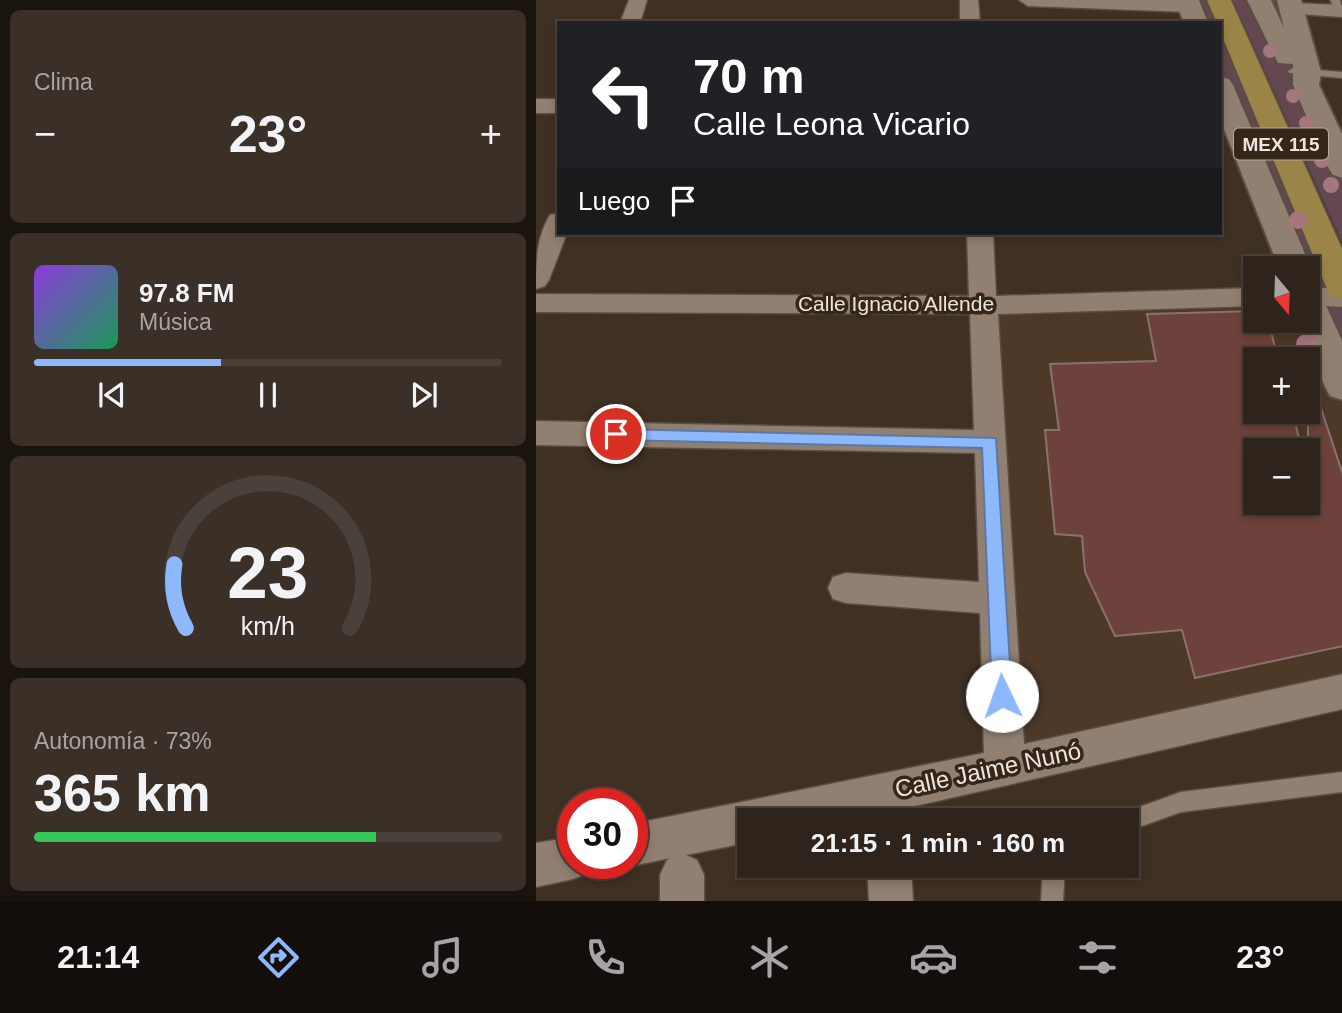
<!DOCTYPE html>
<html lang="es">
<meta charset="utf-8">
<style>
body{margin:0;font-family:Helvetica,sans-serif;background:#3b3028;color:#f1f3f6;height:100vh;display:flex;flex-direction:column;font-size:26px;white-space:nowrap}
*{box-sizing:border-box;margin:0}
p{font-size:23px;color:#a7a4a3}
.icon{flex:none;width:38px;height:38px;fill:none;stroke:currentColor;stroke-width:2;stroke-linecap:round;stroke-linejoin:round}
.map{position:relative;flex:1;overflow:hidden}
.sheet{display:flex;flex-direction:column;gap:10px;padding:10px;background:#1a140f;width:536px}
.sheet>*{flex:none}
.guide{position:absolute;left:21px;top:21px;width:665px;height:214px;border-radius:0px;box-shadow:0 4px 10px #0003,0 0 0 2px #4a413a;background:#202124;color:#fff;overflow:hidden}
.needle{width:46px;rotate:161deg}
.buttons{position:absolute;left:707px;top:256px;display:grid;gap:14px}
.buttons a{display:grid;place-items:center;width:77px;height:77px;border-radius:0px;background:#2f241b;box-shadow:0 4px 10px #0003,0 0 0 2px #4a413a;font-size:35px}
.speed{position:absolute;left:21px;top:788px;display:flex;gap:14px;font-size:35px;font-weight:700;text-align:center}
.speed>*{display:grid;place-content:center;width:91px;height:91px;border-radius:50%;background:#2f241b;box-shadow:0 4px 10px #0003,0 0 0 2px #4a413a;line-height:1}
.speed .limit{border:10px solid #d22;background:#fff;color:#111}
.pin{position:absolute;display:grid;place-items:center;width:60px;height:60px;color:#fff;margin:-30px;border:4px solid #fff;border-radius:50%;box-shadow:0 2px 7px #0007}
.me{position:absolute;width:77px;margin:-38px;rotate:357deg;stroke-linejoin:round;filter:drop-shadow(0 0 5px #0008)}
.turn{display:flex;align-items:center;gap:24px;height:147px;padding:0 21px;font-size:32px}
.turn .icon{width:91px;height:91px;stroke-width:2.5}
.turn b{display:block;font-size:49px;line-height:60px}
.then{display:flex;align-items:center;height:66px;padding:0 21px;background:#0003;gap:14px;font-size:26px}
.big{font-size:52px;font-weight:700;line-height:1.1}
.sheet .tile{flex:1;display:flex;flex-direction:column;justify-content:center;gap:10px;min-width:0;padding:0 24px;border-radius:10px;background:#3b3028}
.sheet .dial{align-items:center;gap:0}
.dial svg{height:182px;overflow:visible;fill:none;stroke:#4a413a;stroke-width:7;stroke-linecap:round;text-anchor:middle}
.dial text{fill:#f1f3f6;stroke:none}
.song{display:flex;align-items:center;gap:21px}
.cover{width:84px;height:84px;border-radius:10px;background:linear-gradient(135deg,hsl(270 70% 55%),hsl(150 70% 35%))}
.played{height:7px;border-radius:4px;background:linear-gradient(90deg,#8db9fc 40%,#4a413a 40%)}
.keys{display:flex;justify-content:space-around;direction:ltr}
.heat{display:flex;justify-content:space-between;align-items:center;font-size:38px;direction:ltr}
.charge{height:10px;border-radius:5px;background:linear-gradient(90deg,#34c759 73%,#4a413a 0)}
.trip{position:absolute;left:201px;top:808px;width:402px;height:70px;border-radius:0px;background:#2f241b;box-shadow:0 4px 10px #0003,0 0 0 2px #4a413a;font-weight:700;line-height:70px;text-align:center}
.tab-bar{display:flex;height:112px;justify-content:space-around;align-items:center;background:#130e0b;color:#a7a4a3}
.tab-bar .icon{width:49px;height:49px}
.tab-bar .on{color:#8db9fc}
.tab-bar b{font-size:32px;color:#f1f3f6}
main{display:flex;flex:1;min-height:0}
.map>svg:first-child{display:block}
.built{fill:#4e3928;fill-rule:evenodd}
.green{fill:#634851}
.building{fill:#6e423c;stroke:#89726e;stroke-width:2}
.lines{fill:none;stroke-linecap:round;stroke-linejoin:round}
.service-casing{stroke:#5a4d42;stroke-width:3}
.minor-casing{stroke:#5a4d42;stroke-width:3}
.tertiary-casing{stroke:#5a4d42;stroke-width:4}
.primary-casing{stroke:#5a4d42;stroke-width:4}
.service{fill:#917f71;fill-rule:evenodd}
.minor{fill:#917f71;fill-rule:evenodd}
.tertiary{fill:#917f71;fill-rule:evenodd}
.primary{fill:#9b8448;fill-rule:evenodd}
.tree{fill:#a6767f}
.route{fill:#8db9fc;stroke:#5c78a4;stroke-width:2}
.labels{text-anchor:middle;stroke-width:7;stroke-linejoin:round;paint-order:stroke}
.shield{fill:#35261a;stroke:#b6aba2;stroke-width:2}
.shield-label{font-size:19px;font-weight:bold;fill:#eee4dd}
.street-label{font-size:21px;fill:#eee4dd;stroke:#35261a}
.near-street-label{font-size:24px;fill:#eee4dd;stroke:#35261a}
</style>
<main>
<section class="sheet">
<div class="tile"><p>Clima</p>
<div class="heat"><a>−</a><b class="big">23°</b><a>+</a></div>
</div>
<div class="tile">
<div class="song"><i class="cover"></i><div><b>97.8 FM</b><p>Música</p></div></div>
<div class="played"></div>
<div class="keys"><svg class="icon" aria-label="previous" viewBox="0 0 24 24"><path d="M18 5L8 12l10 7zM5 5v14"/></svg><svg class="icon" aria-label="pause" viewBox="0 0 24 24"><path d="M8 5v14M16 5v14"/></svg><svg class="icon" aria-label="next" viewBox="0 0 24 24"><path d="M6 5l10 7-10 7zM19 5v14"/></svg></div>
</div>
<div class="tile dial"><svg viewBox="0 0 100 80">
<path d="M14 69A42 42 0 1 1 86 69"/>
<path d="M14 69A42 42 0 0 1 9 41" stroke="#8db9fc"/>
<text x="50" y="56" font-size="32" font-weight="700">23</text>
<text x="50" y="72" font-size="11">km/h</text>
</svg></div>
<div class="tile"><p>Autonomía · 73%</p><b class="big">365 km</b><div class="charge"></div></div>
</section>
<div class="map">
<svg width="807" height="901" viewBox="0 0 807 901">
<rect width="100%" height="100%" fill="#3f3024"/>
<path class="built" d="M719,297V320H772V300L806,387V691L469,768L447,305ZM719,359H772V411H719ZM719,450H772V502H719Z"/>
<path class="green" d="M651,0H683L806,289V387L772,300V268L684,85V23H660Z
M697,0H753L806,169V242Z"/>
<path class="building" d="M719,311V320H732L742,359H719V411H756L766,450H719V502H772V382L776,381L807,475V646L659,678L646,630L579,636L549,572L546,536L519,534L509,430H523L514,364L620,361L611,314Z"/>
<g class="lines">
<defs>
<path id="service" d="M794,0H804L807,13H801Z
M757,68L807,72V78L753,73L752,71Z
M807,772V792L645,812L592,831V821H581L584,814L645,792Z
M507,866H529L527,901H505Z"/>
<path id="minor" d="M93,0H111L104,23H84Z
M424,0H442L444,23H424Z
M483,0H645L660,2L662,6L653,12L492,6Z
M755,3L807,5V17L748,13L745,9Z
M0,99H23V113H0Z
M23,213V233H31L13,280L9,286L0,289C0,262 0,238 14,215Z
M431,233H457L460,296L719,288V306L462,314L488,744L807,674V709L370,808L371,821H329V817L312,821H214V842L150,855L161,860L168,875V901H124V875L131,860L134,858L96,866L87,863H96V824L448,753L444,613L310,603L297,599L292,588L297,577L310,573L443,582L439,453L0,445V421L438,430L434,314L0,312V294L433,296Z
M772,287L807,289V307L772,305Z
M37,837V863H57L52,873L37,879L0,887V843Z
M331,866H375L377,901H333Z"/>
<path id="tertiary" d="M639,0H663L672,23H648Z
M711,0H735L748,28L741,0H765L785,72L783,85L807,136V178L797,175L793,169L757,85V64L742,63Z
M684,77L693,79L697,85L775,268L772,273V268H743L684,119Z
M772,289L784,292L807,343V400L794,396L789,387L763,320H772Z"/>
<path id="primary" d="M671,0H695L807,251V300L795,297L791,289L684,31V23H681Z"/>
</defs>
<use href="#service" class="service-casing"/>
<use href="#minor" class="minor-casing"/>
<use href="#tertiary" class="tertiary-casing"/>
<use href="#primary" class="primary-casing"/>
<use href="#service" class="service"/>
<use href="#minor" class="minor"/>
<use href="#tertiary" class="tertiary"/>
<use href="#primary" class="primary"/>
</g>
<g class="tree">
<circle cx="734" cy="51" r="7"/>
<circle cx="757" cy="96" r="7"/>
<circle cx="770" cy="123" r="7"/>
<circle cx="732" cy="150" r="8"/>
<circle cx="786" cy="160" r="8"/>
<circle cx="795" cy="185" r="8"/>
<circle cx="762" cy="220" r="9"/>
<circle cx="770" cy="344" r="10"/>
</g>
<path class="route" d="M80,429L460,438L476,696L473,702L466,705L459,702L456,696L446,448L80,440L72,434Z"/>
<g class="labels">
<rect class="shield" x="698" y="128.5" width="94" height="31" rx="5"/>
<g class="shield-label">
<text x="745" y="151">MEX 115</text>
</g>
<g class="street-label">
<text x="360" y="311">Calle Ignacio Allende</text>
</g>
<g class="near-street-label">
<text transform="translate(452 770) rotate(-12)" y="8">Calle Jaime Nunó</text>
</g>
</g>
</svg>
<div class="buttons">
<a><svg class="needle" viewBox="-14 -14 28 28"><path d="M0-13l5 13h-10z" fill="#e53935"/><path d="M0 13l5-13h-10z" fill="#a7a4a3"/></svg></a>
<a>+</a>
<a>−</a>
</div>
<div class="speed"><div class="limit">30</div></div>
<div class="pin" style="left:80px;top:434px;background:#d93025"><svg class="icon" aria-label="arrive" viewBox="0 0 24 24"><path d="M6 21V4h12l-3 4 3 4H6"/></svg></div>
<svg class="me" style="left:466px;top:696px" viewBox="-20 -20 40 40"><circle r="19" fill="#fff"/><path d="M0-13L10 11 0 6-10 11z" fill="#8db9fc"/></svg>
<div class="trip">21:15 · 1 min · 160 m</div>
<div class="guide">
<div class="turn"><svg class="icon" aria-label="left" viewBox="0 0 24 24"><path d="M17 20v-9H6M10 6l-5 5 5 5"/></svg><div><b>70 m</b>Calle Leona Vicario</div></div>
<div class="then">Luego<svg class="icon" aria-label="arrive" viewBox="0 0 24 24"><path d="M6 21V4h12l-3 4 3 4H6"/></svg></div>
</div>
</div>
</main>
<nav class="tab-bar">
<b>21:14</b>
<svg class="icon on" aria-label="directions" viewBox="0 0 24 24"><path d="M12 3l9 9-9 9-9-9zM9 14v-3h6M13 9l2 2-2 2"/></svg>
<svg class="icon" aria-label="music" viewBox="0 0 24 24"><path d="M9 18V5l10-2v13"/><circle cx="6" cy="18" r="3"/><circle cx="16" cy="16" r="3"/></svg>
<svg class="icon" aria-label="phone" viewBox="0 0 24 24"><path d="M5 4h4l2 5-3 2q2 4 5 5l2-3 5 2v4C11 20 4 13 5 4z"/></svg>
<svg class="icon" aria-label="climate" viewBox="0 0 24 24"><path d="M12 3v18M4 7l16 10M4 17L20 7"/></svg>
<svg class="icon" aria-label="car" viewBox="0 0 24 24"><path d="M5 17H2v-5l4-1 3-4h7l3 4 3 1v5h-3M9 17h6M6 11h13"/><circle cx="7" cy="17" r="2"/><circle cx="17" cy="17" r="2"/></svg>
<svg class="icon" aria-label="filters" viewBox="0 0 24 24"><path d="M4 7h16M4 17h16"/><circle cx="9" cy="7" r="2"/><circle cx="15" cy="17" r="2"/></svg>
<b>23°</b>
</nav>
